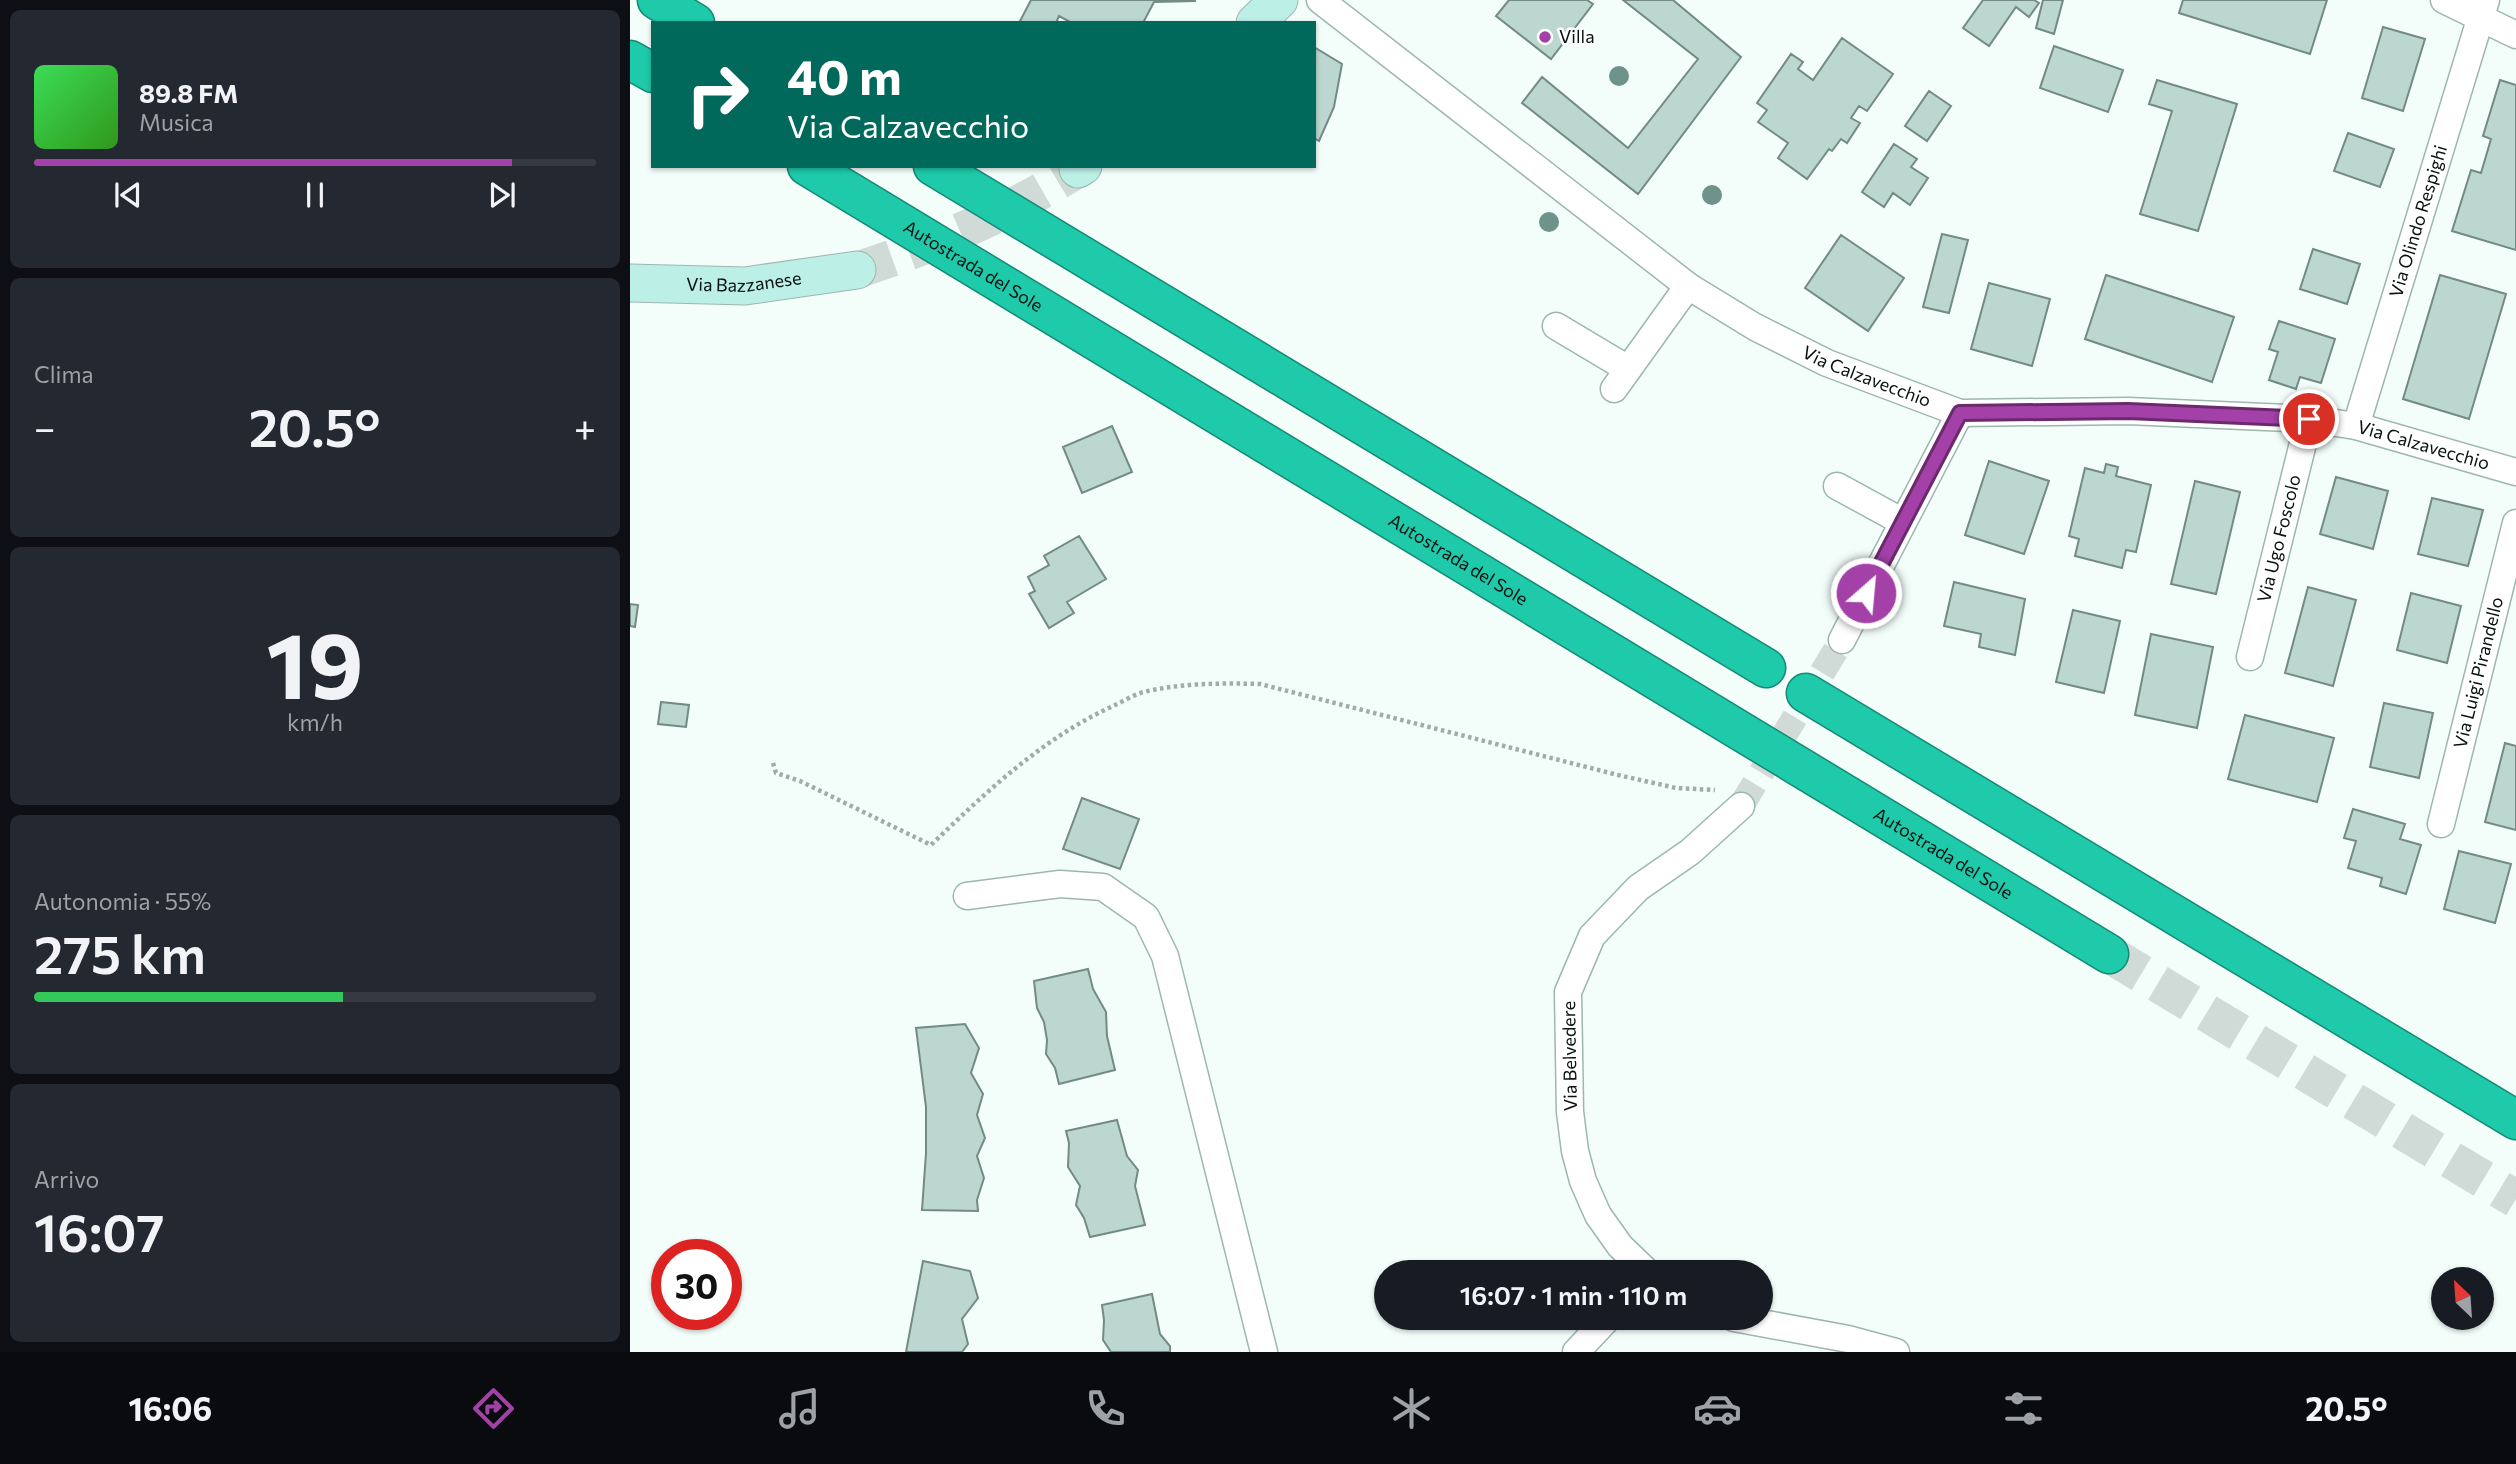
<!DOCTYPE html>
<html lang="it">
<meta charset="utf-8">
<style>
body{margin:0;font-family:Commissioner,sans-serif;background:#242831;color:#f1f3f6;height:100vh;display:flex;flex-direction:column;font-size:26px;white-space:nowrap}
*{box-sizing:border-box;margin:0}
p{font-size:23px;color:#9ea1a6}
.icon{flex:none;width:38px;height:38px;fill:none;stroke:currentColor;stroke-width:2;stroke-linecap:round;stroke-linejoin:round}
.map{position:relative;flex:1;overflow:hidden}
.side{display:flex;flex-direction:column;gap:10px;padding:10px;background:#0d0f14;width:630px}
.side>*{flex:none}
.banner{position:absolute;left:21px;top:21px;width:665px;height:147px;border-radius:0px;box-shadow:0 2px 5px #0004;background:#00695c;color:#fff;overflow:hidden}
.needle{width:46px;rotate:335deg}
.tools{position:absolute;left:1801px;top:1267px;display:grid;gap:14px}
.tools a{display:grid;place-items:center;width:63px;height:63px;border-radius:50%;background:#171b24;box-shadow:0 2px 5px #0004;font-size:35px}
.speed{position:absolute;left:21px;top:1239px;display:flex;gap:14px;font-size:35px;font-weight:700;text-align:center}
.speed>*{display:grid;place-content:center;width:91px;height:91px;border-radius:50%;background:#171b24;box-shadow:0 2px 5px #0004;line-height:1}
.speed .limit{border:10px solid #d22;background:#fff;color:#111}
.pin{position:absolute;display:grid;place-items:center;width:60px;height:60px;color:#fff;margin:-30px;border:4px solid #fff;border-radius:50%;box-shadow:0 2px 7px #0007}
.me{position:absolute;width:77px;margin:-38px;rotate:27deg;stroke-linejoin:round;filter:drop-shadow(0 0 5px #0008)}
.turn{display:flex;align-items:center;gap:24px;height:147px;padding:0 21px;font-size:32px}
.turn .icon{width:91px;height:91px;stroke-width:2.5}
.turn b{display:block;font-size:49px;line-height:60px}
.big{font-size:52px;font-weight:600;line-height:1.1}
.side .widget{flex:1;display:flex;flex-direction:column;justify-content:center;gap:10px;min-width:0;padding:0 24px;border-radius:10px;background:#242831}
.side .dial{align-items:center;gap:0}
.dial b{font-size:91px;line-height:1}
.song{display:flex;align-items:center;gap:21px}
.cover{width:84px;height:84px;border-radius:10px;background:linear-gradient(135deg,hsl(130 70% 55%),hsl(110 70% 35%))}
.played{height:7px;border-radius:4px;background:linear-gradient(90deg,#a341a8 85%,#363941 85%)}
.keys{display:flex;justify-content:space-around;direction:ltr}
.heat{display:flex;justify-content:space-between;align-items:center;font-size:38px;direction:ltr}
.charge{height:10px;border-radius:5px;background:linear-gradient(90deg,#34c759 55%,#363941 0)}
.trip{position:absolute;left:744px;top:1260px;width:399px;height:70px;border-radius:35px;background:#171b24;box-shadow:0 2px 5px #0004;font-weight:600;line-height:70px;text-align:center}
.tabs{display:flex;height:112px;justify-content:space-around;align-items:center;background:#090b0e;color:#9ea1a6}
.tabs .icon{width:49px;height:49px}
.tabs .active{color:#a341a8}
.tabs b{font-size:32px;color:#f1f3f6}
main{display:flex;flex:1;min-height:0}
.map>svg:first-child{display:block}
.building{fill:#bbd7cf;stroke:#728b84;stroke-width:2}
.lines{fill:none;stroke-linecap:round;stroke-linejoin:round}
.street-tunnel{stroke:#d0dad7;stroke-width:26;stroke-dasharray:26 13;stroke-linecap:butt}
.secondary-tunnel{stroke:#d0dad7;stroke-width:37;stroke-dasharray:37 18;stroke-linecap:butt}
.highway-tunnel{stroke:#d0dad7;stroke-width:38;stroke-dasharray:38 19;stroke-linecap:butt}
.street-casing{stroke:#9db7af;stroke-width:29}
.secondary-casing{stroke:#9db7af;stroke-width:39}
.highway-casing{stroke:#168974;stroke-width:41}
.path{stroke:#a1aba8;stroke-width:4.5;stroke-dasharray:3.5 3.5;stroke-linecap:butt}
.street{stroke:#fff;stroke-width:26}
.secondary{stroke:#bcefe6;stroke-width:37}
.highway{stroke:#1ecaaa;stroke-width:38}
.tree{fill:#6d938b}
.route-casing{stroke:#6a2a6d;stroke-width:18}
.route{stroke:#a341a8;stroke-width:12}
.poi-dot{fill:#a341a8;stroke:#fff;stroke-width:2.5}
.labels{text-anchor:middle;stroke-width:5;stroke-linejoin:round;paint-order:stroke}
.poi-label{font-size:18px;fill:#08110f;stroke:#fff;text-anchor:start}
.street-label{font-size:18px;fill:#08110f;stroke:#fff}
</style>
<main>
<section class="side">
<div class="widget">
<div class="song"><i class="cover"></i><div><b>89.8 FM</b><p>Musica</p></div></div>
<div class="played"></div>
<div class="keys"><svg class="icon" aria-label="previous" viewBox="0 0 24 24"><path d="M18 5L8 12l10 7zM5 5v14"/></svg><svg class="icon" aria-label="pause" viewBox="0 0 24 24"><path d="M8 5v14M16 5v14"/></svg><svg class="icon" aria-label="next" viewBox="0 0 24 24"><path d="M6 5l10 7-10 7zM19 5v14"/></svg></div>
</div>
<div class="widget"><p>Clima</p>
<div class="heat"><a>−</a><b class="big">20.5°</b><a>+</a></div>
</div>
<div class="widget dial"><b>19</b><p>km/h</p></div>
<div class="widget"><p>Autonomia · 55%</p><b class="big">275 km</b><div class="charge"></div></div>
<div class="widget"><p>Arrivo</p><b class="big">16:07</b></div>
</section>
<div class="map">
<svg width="1886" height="1352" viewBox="0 0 1886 1352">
<rect width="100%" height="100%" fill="#f3fefa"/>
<path class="building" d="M401,0H565V1L524,2L513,23H442L429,16L426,23H389Z
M879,0H957L963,4L921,59L866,16Z
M993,0H1043L1111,57L1008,194L892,103L912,77L998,148L1068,59Z
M1353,0H1404L1409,3L1399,17L1386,7L1359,46L1333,28Z
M1413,0H1433L1424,34L1406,28Z
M1553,0H1697L1680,54L1549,13Z
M1753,27L1795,39L1773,111L1732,98Z
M1212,38L1263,74L1237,111L1229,106L1221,118L1230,123L1217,143L1211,139L1202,151L1199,149L1177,179L1148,158L1158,143L1128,122L1137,110L1127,103L1161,54L1173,62L1168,69L1183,80Z
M1424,46L1493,70L1478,112L1410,88Z
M684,47L712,64L704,107L689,141L684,138Z
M1527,80L1607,104L1568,231L1510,214L1542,111L1519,104Z
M1870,80L1886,85V250L1822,231L1841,170L1851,173L1861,139L1853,136Z
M1299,91L1321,106L1297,141L1275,126Z
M1718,133L1764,149L1750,187L1704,171Z
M1264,144L1287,159L1281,167L1298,178L1280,205L1263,193L1254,207L1232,192Z
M1312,234L1338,240L1319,313L1293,307Z
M1211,235L1274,278L1238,331L1175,288Z
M1683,249L1730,264L1717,304L1670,289Z
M1476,275L1604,317L1582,382L1455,339Z
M1810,275L1876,294L1839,419L1773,399Z
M1359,283L1420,299L1402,366L1341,349Z
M1649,321L1705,339L1691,383L1670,377L1666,389L1639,380L1648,352L1639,349Z
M482,426L502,472L452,493L433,447Z
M1359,461L1419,481L1394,554L1335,535Z
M1476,464L1488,467L1486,476L1521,485L1506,552L1496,550L1492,568L1445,556L1449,539L1439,536L1455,468L1474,473Z
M1706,477L1758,491L1743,549L1690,534Z
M1565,481L1610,492L1586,594L1541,584Z
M1802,498L1853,510L1838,566L1788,554Z
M449,536L476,579L437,602L444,613L419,628L399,594L405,591L398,577L419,565L414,556Z
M1324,582L1395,599L1385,655L1349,647L1351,634L1314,626Z
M1678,587L1726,600L1703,686L1655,673Z
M1781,593L1831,606L1817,663L1767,650Z
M0,604L8,605L5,627L0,626Z
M1443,610L1490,621L1474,693L1426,682Z
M1521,634L1583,647L1567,728L1505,715Z
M31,702L59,705L56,727L28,724Z
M1754,703L1803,713L1789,778L1740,767Z
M1615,715L1704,738L1687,802L1598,779Z
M1875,743L1886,746V830L1855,822Z
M452,798L509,819L490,869L433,849Z
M1723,809L1775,824L1770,839L1791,845L1776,894L1750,886L1752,878L1718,868L1726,841L1714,838Z
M1829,851L1881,864L1865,923L1814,909Z
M458,969L463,989L476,1012L477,1036L485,1070L429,1084L425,1068L416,1054L417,1040L414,1022L407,1008L404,981Z
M335,1024L349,1048L341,1073L353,1094L347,1115L355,1138L347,1156L354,1178L347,1200L348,1211L292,1210L296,1153V1107L286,1028Z
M487,1120L497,1156L508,1170L505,1186L515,1225L460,1237L454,1218L446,1205L450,1186L438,1167L439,1143L436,1131Z
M293,1261L340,1271L348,1298L332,1319L338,1344L332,1352H276Z
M522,1294L530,1334L540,1346V1352H481L473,1340L474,1320L472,1305Z"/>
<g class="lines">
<path class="street-tunnel" d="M1111,806L1212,640"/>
<path class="secondary-tunnel" d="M227,270C307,244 377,214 448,169"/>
<path class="highway-tunnel" d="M1479,954L1886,1199"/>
<defs>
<g id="street">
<path id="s1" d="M690,0L1058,286L1125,327L1197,363L1330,413L1498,411L1679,419L1726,426L1886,472"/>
<path d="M1814,0L1886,35"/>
<path d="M926,326L998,369"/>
<path d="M984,389L1058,286"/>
<path id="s2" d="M1726,426L1856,0"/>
<path d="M1207,486L1273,522"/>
<path d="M1212,640L1330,413"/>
<path id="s3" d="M1620,657L1679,419"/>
<path id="s4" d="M1811,824L1886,523"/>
<path d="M337,896L430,884L473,887L516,917L535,956L634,1352"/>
<path d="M1017,1272L990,1246L968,1215L953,1181L945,1151L940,1112L938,992L962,936L1008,888L1060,852L1111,806"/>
<path d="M1104,1318L1218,1339L1266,1352"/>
<path d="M946,1352L978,1318"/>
</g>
<g id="secondary">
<path d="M625,23L649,0"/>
<path d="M448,169L453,166"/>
<path id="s5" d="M0,283L115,286L227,270"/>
</g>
<g id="highway">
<path d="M27,0L65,23"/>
<path d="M0,60L23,73"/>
<path id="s6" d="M177,166L1479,954"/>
<path d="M303,166L1136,668"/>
<path d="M1176,693L1886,1120"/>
</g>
</defs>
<use href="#street" class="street-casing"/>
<use href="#secondary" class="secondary-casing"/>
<use href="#highway" class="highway-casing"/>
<path class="path" d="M143,763L146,773L170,781L301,845C356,792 413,738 483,706C494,701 506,693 518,691C555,683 591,683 630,684L988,775L1046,788L1085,790"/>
<use href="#street" class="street"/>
<use href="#secondary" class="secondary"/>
<use href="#highway" class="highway"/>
</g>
<g class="tree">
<circle cx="989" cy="76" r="10"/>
<circle cx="1082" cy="195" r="10"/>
<circle cx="919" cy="222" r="10"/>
</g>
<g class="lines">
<defs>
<path id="route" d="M1236,593L1330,413L1498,411L1679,419"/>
</defs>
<use href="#route" class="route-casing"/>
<use href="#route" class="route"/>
</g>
<circle class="poi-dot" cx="915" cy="37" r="7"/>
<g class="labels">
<g class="poi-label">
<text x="929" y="43">Villa</text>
</g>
<g class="street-label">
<text dy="6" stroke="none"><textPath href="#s2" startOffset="214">Via Olindo Respighi</textPath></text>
<text dy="6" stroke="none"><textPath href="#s6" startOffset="194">Autostrada del Sole</textPath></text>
<text dy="6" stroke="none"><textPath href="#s5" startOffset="114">Via Bazzanese</textPath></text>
<text dy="6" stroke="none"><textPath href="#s1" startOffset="667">Via Calzavecchio</textPath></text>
<text dy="6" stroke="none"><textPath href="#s1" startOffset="1234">Via Calzavecchio</textPath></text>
<text dy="6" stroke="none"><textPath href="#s3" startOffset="122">Via Ugo Foscolo</textPath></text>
<text dy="6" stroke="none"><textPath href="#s6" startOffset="761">Autostrada del Sole</textPath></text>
<text dy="6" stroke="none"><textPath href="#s4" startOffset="156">Via Luigi Pirandello</textPath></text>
<text dy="6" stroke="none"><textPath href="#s6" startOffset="1328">Autostrada del Sole</textPath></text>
<text transform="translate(940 1056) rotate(-91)" y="6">Via Belvedere</text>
</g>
</g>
</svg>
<div class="tools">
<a><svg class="needle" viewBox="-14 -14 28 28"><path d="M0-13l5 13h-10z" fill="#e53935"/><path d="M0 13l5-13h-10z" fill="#9ea1a6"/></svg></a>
</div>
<div class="speed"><div class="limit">30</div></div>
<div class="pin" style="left:1679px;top:419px;background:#d93025"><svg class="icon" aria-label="arrive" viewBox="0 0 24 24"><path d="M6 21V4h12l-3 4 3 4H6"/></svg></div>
<svg class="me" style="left:1236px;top:593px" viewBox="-20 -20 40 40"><circle r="17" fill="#a341a8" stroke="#fff" stroke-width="3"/><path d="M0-11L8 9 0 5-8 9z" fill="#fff"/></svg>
<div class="trip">16:07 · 1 min · 110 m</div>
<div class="banner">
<div class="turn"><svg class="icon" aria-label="right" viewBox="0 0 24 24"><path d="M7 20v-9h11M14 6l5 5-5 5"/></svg><div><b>40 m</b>Via Calzavecchio</div></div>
</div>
</div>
</main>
<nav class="tabs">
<b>16:06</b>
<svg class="icon active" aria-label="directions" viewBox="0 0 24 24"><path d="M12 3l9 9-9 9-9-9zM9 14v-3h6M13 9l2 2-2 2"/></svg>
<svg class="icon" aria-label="music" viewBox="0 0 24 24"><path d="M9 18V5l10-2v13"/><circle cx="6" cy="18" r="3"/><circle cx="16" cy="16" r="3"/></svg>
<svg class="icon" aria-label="phone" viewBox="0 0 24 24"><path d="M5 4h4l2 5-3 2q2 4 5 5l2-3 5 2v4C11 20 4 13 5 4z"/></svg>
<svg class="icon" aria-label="climate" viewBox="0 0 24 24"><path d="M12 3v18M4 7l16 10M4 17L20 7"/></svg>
<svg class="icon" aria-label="car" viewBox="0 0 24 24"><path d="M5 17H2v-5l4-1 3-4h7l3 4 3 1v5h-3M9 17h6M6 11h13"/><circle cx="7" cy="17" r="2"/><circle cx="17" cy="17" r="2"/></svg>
<svg class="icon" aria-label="filters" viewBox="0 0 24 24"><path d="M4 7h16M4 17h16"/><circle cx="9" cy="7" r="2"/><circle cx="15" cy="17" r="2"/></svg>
<b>20.5°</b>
</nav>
